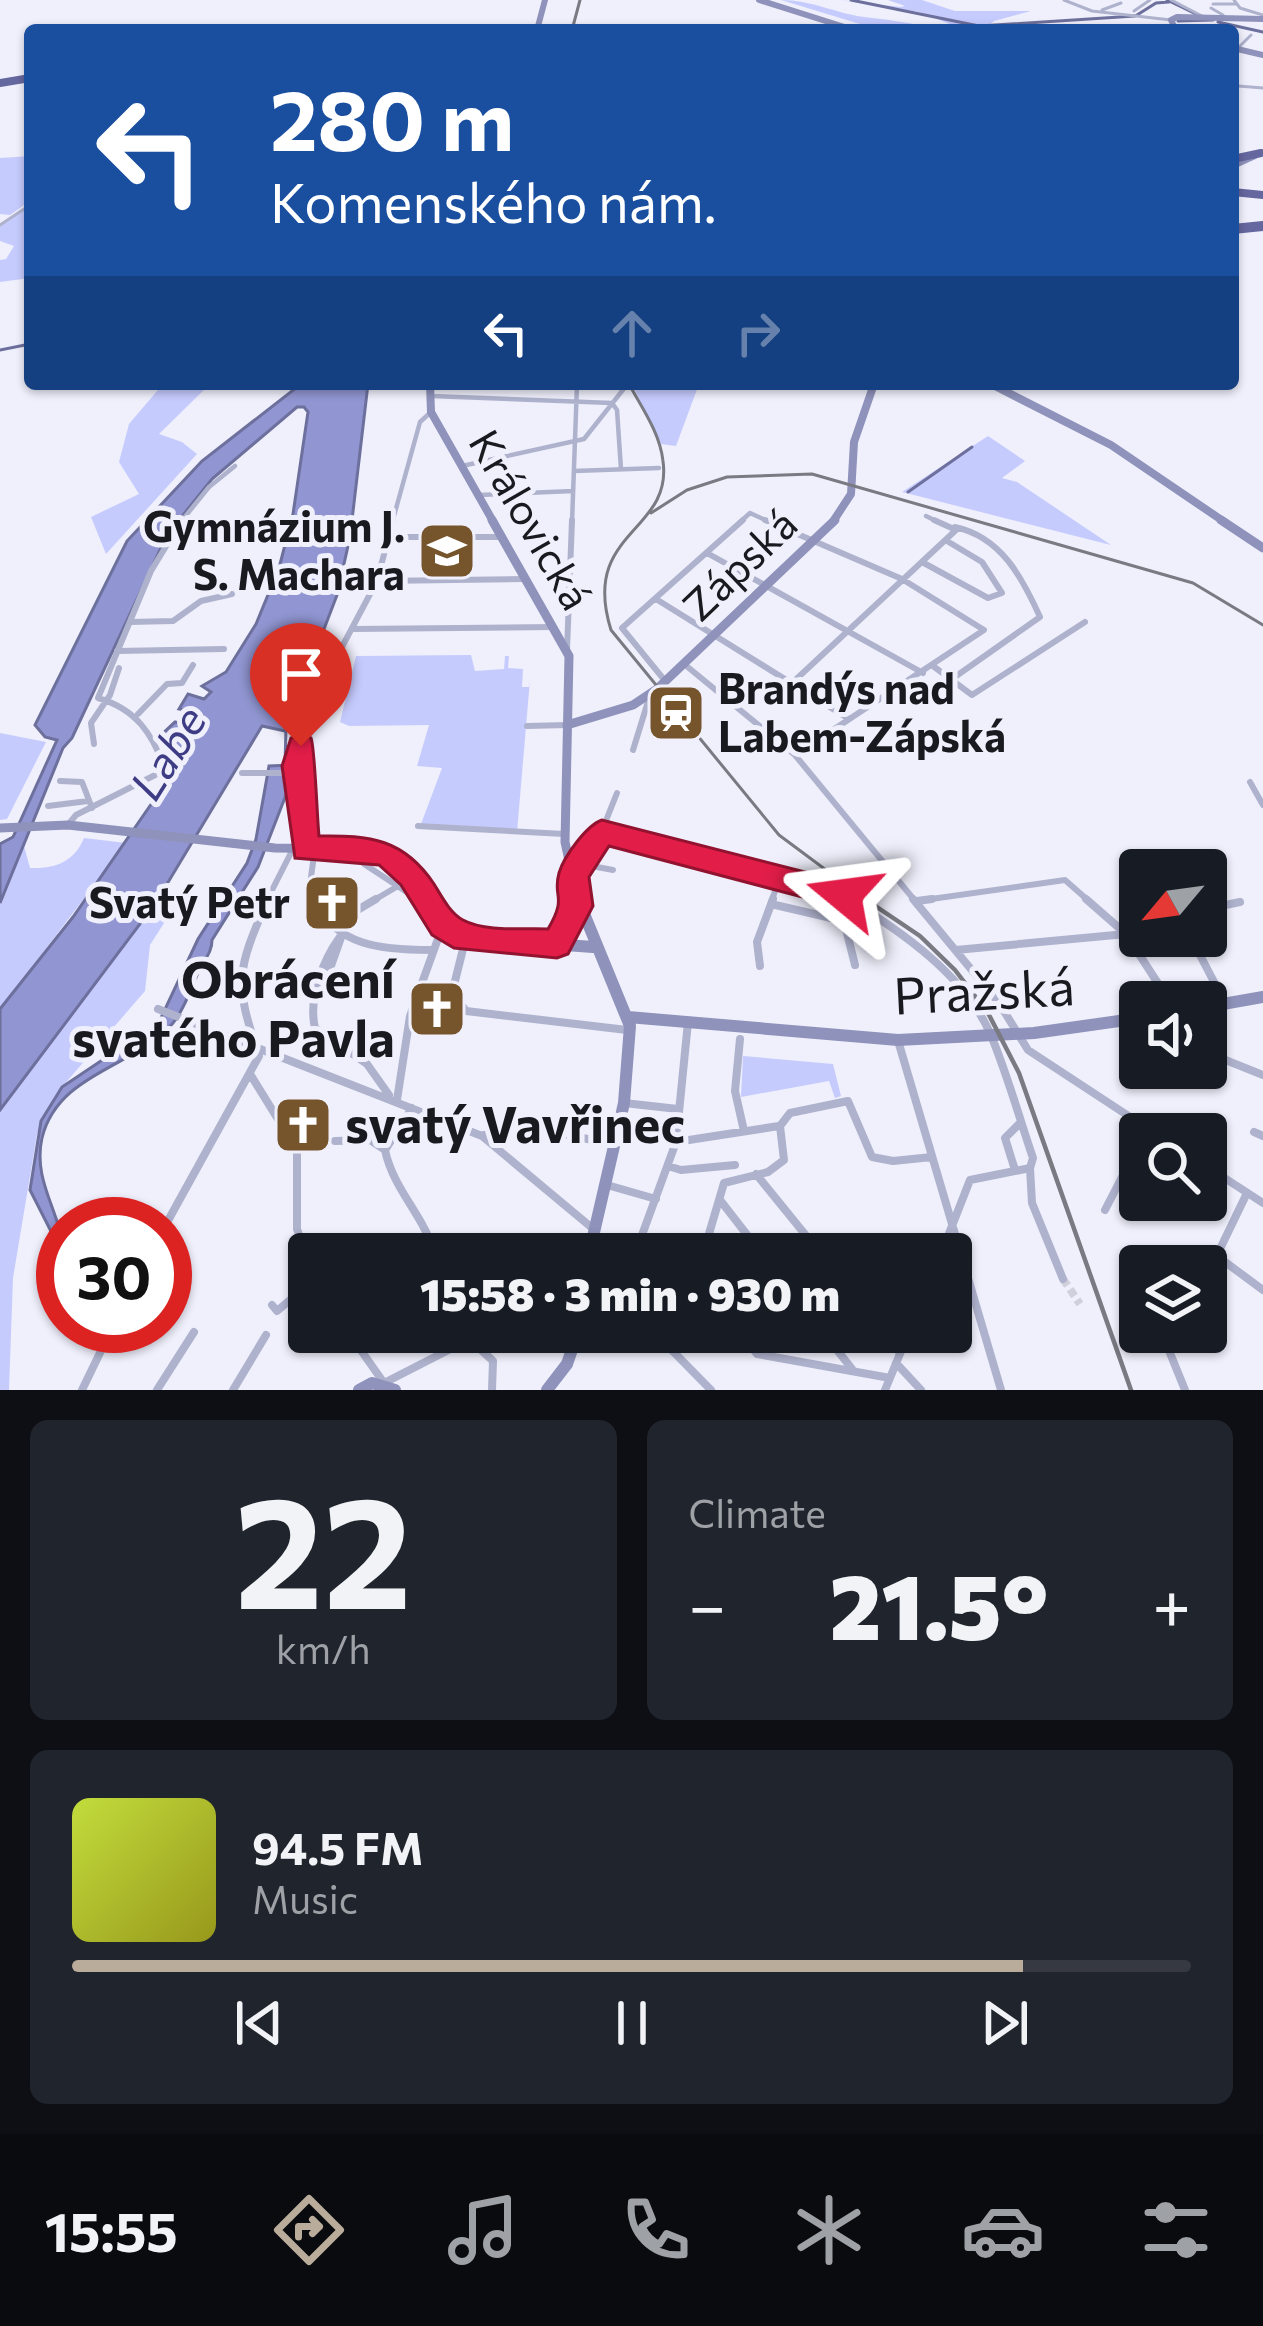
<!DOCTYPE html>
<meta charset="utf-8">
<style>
body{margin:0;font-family:Commissioner,sans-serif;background:#20242c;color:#f1f3f6;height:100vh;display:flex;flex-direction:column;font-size:45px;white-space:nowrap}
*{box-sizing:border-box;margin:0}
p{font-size:39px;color:#9ea1a6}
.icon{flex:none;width:66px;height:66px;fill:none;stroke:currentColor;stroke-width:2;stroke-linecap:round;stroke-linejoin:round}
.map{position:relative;height:1390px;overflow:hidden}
.sheet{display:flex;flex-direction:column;gap:30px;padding:30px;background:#0d0f14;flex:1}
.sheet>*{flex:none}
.hud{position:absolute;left:24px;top:24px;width:1215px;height:366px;border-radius:12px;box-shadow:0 3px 9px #0004;background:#1a4fa0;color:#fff;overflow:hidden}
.needle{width:78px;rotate:241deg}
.fabs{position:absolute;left:1119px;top:849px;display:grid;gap:24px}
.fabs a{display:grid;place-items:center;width:108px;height:108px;border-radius:12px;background:#171b24;box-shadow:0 3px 9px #0004;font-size:60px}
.speed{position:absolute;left:36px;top:1197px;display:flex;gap:24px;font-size:60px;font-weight:700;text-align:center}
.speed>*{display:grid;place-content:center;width:156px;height:156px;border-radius:50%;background:#171b24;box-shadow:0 3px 9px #0004;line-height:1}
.speed .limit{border:18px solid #d22;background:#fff;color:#111}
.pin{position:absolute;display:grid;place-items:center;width:102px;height:102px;color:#fff;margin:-123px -51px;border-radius:50% 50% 50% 0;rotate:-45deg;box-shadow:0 0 12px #0007}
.pin .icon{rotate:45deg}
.me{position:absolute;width:132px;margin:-66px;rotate:286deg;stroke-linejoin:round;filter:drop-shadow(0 0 9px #0008)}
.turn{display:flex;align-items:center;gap:42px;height:252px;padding:0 48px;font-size:54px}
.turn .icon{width:156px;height:156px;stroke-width:2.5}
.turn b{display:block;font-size:84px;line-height:102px}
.lanes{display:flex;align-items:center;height:114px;padding:0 48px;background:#0003;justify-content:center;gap:60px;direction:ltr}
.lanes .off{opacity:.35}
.big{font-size:90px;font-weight:800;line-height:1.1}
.sheet .card{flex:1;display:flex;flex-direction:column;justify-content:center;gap:18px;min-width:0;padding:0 42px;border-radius:18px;background:#20242c}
.sheet .dial{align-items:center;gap:0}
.dial b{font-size:156px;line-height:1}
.song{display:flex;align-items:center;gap:36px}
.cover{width:144px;height:144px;border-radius:18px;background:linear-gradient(135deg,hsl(70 70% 55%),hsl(60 70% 35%))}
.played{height:12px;border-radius:6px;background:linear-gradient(90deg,#baac9b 85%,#363941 85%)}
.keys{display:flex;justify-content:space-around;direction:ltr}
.heat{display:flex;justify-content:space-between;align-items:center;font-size:66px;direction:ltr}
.sheet .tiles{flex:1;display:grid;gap:30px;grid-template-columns:1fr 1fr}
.card:last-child{grid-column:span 2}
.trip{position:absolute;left:288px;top:1233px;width:684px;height:120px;border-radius:12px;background:#171b24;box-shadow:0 3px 9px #0004;font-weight:800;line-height:120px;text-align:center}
.menu{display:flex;height:192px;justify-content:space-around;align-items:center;background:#090b0e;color:#9ea1a6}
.menu .icon{width:84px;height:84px}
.menu .on{color:#baac9b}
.menu b{font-size:54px;color:#f1f3f6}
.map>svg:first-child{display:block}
.green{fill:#c6cbfe}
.water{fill:#9195d1;stroke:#6d709c;stroke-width:3}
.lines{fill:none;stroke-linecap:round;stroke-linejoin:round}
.stream{stroke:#6d709c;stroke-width:3}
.street-tunnel{stroke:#cfd0db;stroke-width:8;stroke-dasharray:8 4.5;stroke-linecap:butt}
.street-far3{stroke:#afb2cd;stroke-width:3}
.street-far2{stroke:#afb2cd;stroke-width:4.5}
.street-far1{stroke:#afb2cd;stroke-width:6}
.street{stroke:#afb2cd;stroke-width:8}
.secondary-far3{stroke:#8f92ba;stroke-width:6}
.secondary-far2{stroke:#8f92ba;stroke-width:8}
.secondary-far1{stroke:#8f92ba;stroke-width:9}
.secondary{stroke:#8f92ba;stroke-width:12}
.highway-far1{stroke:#65679f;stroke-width:8}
.highway{stroke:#65679f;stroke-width:10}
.rail-far1{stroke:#797a82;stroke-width:3}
.rail{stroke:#797a82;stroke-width:4.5}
.route{fill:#e11d48;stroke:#92132f;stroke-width:3}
.labels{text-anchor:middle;stroke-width:10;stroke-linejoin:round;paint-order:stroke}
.street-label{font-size:42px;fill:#191a1f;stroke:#eff0fc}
.poi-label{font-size:42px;font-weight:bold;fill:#191a1f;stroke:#eff0fc;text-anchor:end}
.water-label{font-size:45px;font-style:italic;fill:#3e3c84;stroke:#eff0fc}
.near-poi-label{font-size:51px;font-weight:bold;fill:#191a1f;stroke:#eff0fc;text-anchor:end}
.near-street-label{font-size:51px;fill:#191a1f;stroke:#eff0fc}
</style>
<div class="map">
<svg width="1263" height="1390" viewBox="0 0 1263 1390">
<rect width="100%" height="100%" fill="#eff0fc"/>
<path class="green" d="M781,0C811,0 835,13 864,17C893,20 920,25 948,30L873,28Z
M839,0L901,7L905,6L888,0H922L955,11H1031L994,21L983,30H965L919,12Z
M30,156V201L10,215L0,214V158Z
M30,205V278L0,282V260L6,259L14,246L0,241V226Z
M163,384H210L159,434L182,442L197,454L106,554L91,517L139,494L119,462L129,424Z
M632,384H699L676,446L661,444Z
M988,436L1025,461L1002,478L1017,482L1111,545L902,492Z
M471,655L475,671L504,669L505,656H509L508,668L523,669L522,687H529L530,680L517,832L421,824L442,768L417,766L429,725L349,726L340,722L356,656Z
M0,733L46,742L7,819L0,820Z
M84,838L126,843L0,1009V903L24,846L30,868C55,869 74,862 84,838Z
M155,904L173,909L150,945L145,991L62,1087L37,1134L13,1278L9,1390H0V1110Z
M743,1056L833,1064L841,1096L835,1098L829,1081L741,1097Z"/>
<path class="water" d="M301,384H368L350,537L337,595L285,731L262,726L155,904L0,1110V1009L73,917L172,774L175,760L162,734L175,722L191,726L198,713L179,709L188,694L204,699L211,692L202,686L226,672L256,624L279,568L293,514L308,412L304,407H297L212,479L167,535L72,738L63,748L0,903V844L13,837L57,740L45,737L35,725L127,541L202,461Z
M291,765L287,777L291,782L258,867L212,940C212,954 203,960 198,973C191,989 184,1010 173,1023C137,1067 58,1072 42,1138C32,1183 63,1214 63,1255L30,1190L41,1121L62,1087L159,1022L198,939L247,863L256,839L269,766Z"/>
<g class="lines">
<path class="stream" d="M851,0L979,26L1135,16
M1167,0L1198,15
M1137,15L1156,3L1169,2
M1178,21L1213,20
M1218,22L1263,32
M0,350L30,344
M908,492L972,447
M285,765L286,728"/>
<path class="street-tunnel" d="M1063,1279L1080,1304"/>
<path class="street-far3" d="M1064,0L1092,11L1171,20
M1171,0L1202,16
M1234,0L1240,8L1263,15
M1213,4H1235
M1211,8L1223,15
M1102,10L1121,3
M1134,11L1150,0
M1237,49L1251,35
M1238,86L1263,88
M0,225L30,205"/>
<path class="street-far2" d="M431,396L612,403L617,410L621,469
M462,466L584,439L626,386
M574,471L659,468
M479,495L573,491
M926,516L940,523
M180,523L209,487L235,466
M392,523L420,422L431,412
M572,523L577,384
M739,523L750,513L772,523"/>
<path class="street-far1" d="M765,520L902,579L984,630L795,755
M389,537H500
M707,553L923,673
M922,562L988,598L1002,593L982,562L947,541
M379,581L525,579
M656,599L849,719
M130,622L173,621L201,601L232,594
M353,629L553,627
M567,650L572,520
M117,651L224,649
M684,664L795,755L916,902
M933,666L972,695L1085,622
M952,679L1040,617C1022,577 1001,537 955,527
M666,682L622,628L743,520
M791,684L956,530L934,520
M138,714L167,684L182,683L193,665
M527,726L567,725
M94,744L91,723L110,695L119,668
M633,750L650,695
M242,773H297
M60,781L82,782L92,808
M1250,782L1263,805
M48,806L88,801
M67,826L76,815L165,770C153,734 136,709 98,698L151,571L182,520
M418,826L564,834
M602,832L837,892L853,902
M306,849L298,753L315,725L343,645L377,581L393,520
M364,864L422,902
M581,864L613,870
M574,874L597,843L617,793
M917,901L1065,880L1090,902
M266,902L301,833
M314,902L311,877L315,848
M371,902L398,886
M771,902L780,878"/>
<path class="street" d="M314,899C335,947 384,950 431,950
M418,899L424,903
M848,899C901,931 964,975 990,1033C1007,1073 1019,1117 1033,1158L1030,1168L970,1180L941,1254
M913,899L999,1003L1028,1050L1156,1134
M1086,899L1126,934L1170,1002
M917,901L932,899
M771,904L844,921L855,965
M1206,909L1240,902
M1190,936L1224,1001
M340,937C323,960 308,999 315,1028L367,1064L389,1095
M465,941L452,993L466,1011L627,1030
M956,950L1126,934
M760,966L757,942L773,899
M326,980L349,915L376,899
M158,1009L482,1136L591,1227
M740,1039L735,1091L744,1131
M899,1044L1001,1390
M1223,1059L1263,1075
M250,1074L297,1150V1229L309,1263
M397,1100L410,1016L443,925
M624,1103L678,1109
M1254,1132L1263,1136
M484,1135L534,1128L612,1144
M335,1141L370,1140L385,1150
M676,1142L779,1126
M385,1150C393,1189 424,1216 435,1254
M385,1150L412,1108
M668,1166L681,1170L735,1165
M1206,1166L1263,1203
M1030,1168L1032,1203L1063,1279
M1015,1170L1005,1138L1021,1122
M756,1174L821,1254
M607,1185L656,1199
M720,1200L762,1254
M1105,1210L1140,1142
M165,1226L259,1056C234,982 236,972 268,899
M635,1254L676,1142L688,1022
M703,1254L724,1183L768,1172L784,1160L780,1126L790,1113L848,1101L872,1157L893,1161L932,1157
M1217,1256L1263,1290
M1206,1278L1247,1193
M272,1305L277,1311L309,1284
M348,1332L384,1383L468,1340
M462,1332L493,1361L492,1390
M654,1332L711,1390
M740,1332L757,1354L890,1378
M823,1332L852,1369
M882,1332L900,1353
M1180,1332L1170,1353L1185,1390
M896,1363L921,1390
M82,1390L113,1326
M157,1390L194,1332
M233,1390L266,1335
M885,1390L909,1332"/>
<path class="secondary-far3" d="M759,0L854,30
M537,30L545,0
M1176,30L1171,20L1177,17L1263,19
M1233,48L1263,55
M1233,166L1255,156"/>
<path class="secondary-far2" d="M430,384L431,412L494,523
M991,384L1111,445L1226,523
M832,523L851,494L854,442L874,384"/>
<path class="secondary-far1" d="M492,520L569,656L565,842L578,902
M1221,520L1263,548
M567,725L633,705L657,689L835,520
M0,828L68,825L275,848L372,849L398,861L429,902"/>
<path class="secondary" d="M427,899L442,921L465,938L593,947
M578,899L630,1026L624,1103L589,1254
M557,944L577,906
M1206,1007L1263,997
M628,1017L898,1040L1034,1033L1140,1018
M359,1390L372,1383L395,1390
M547,1390L567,1364L578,1332"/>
<path class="highway-far1" d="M0,83L30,78
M1233,159L1261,153
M1233,192L1263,195
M1233,229L1263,226"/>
<path class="highway" d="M1233,229L1263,226"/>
<path class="rail-far1" d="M572,30L580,0
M629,384C642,408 660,433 663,461C673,533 580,531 611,630L779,835L869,902
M651,513L687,490L727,477L812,474L1193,583L1263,625"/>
<path class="rail" d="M865,899L920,936L955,970L988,1013L1019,1073L1131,1390"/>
</g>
<path class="route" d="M301,735L311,738C315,748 317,818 319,836C370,835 404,839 434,884C442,897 450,913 463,920C485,932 523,928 548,929C568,895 552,898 559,873C564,856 587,825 602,820L844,882L855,886L859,895L855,904L844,908L609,846L589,877L593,906L568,954L557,958L454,948L432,935L401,885L379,865L295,858L282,766L291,738Z"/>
<defs>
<symbol id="school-square" viewBox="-11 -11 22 22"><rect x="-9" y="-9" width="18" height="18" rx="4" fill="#76552c" stroke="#eff0fc"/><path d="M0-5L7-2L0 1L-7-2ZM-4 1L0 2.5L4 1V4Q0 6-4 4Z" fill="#fff"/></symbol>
<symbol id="station-square" viewBox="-11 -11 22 22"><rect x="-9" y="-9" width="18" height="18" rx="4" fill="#76552c" stroke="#eff0fc"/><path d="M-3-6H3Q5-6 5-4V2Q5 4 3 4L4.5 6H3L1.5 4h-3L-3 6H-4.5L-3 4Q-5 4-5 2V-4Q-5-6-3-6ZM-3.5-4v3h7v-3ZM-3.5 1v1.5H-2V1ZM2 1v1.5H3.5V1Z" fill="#fff"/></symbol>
<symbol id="church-square" viewBox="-11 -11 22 22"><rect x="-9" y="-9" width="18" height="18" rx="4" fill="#76552c" stroke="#eff0fc"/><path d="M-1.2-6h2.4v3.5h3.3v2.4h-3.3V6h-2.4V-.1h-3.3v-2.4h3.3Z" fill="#fff"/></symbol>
</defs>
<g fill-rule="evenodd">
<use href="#school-square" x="414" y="518" width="66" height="66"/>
<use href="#station-square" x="643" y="680" width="66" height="66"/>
<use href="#church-square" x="299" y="870" width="66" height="66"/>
<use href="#church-square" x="404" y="976" width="66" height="66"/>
<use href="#church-square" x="270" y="1092" width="66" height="66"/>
</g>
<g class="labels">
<g class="street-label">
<text transform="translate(530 520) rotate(60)" y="15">Královická</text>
<text transform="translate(740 565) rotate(-44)" y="15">Zápská</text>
</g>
<g class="poi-label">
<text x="405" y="542">Gymnázium J.<tspan x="405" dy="48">S. Machara</tspan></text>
<text x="718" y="704" text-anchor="start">Brandýs nad<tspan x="718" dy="48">Labem-Zápská</tspan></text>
<text x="290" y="918">Svatý Petr</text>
</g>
<g class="water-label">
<text transform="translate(168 753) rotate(-58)" y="16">Labe</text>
</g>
<g class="near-poi-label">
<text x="395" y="998">Obrácení<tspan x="395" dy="59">svatého Pavla</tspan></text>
<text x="345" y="1143" text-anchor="start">svatý Vavřinec</text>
</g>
<g class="near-street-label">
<text transform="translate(984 992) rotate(-3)" y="18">Pražská</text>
</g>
</g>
</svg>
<div class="fabs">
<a><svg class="needle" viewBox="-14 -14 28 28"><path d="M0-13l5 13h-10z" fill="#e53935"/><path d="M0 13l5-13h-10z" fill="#9ea1a6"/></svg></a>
<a><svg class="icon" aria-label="sound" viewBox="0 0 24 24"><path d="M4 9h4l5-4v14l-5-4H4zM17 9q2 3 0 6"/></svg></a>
<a><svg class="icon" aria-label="search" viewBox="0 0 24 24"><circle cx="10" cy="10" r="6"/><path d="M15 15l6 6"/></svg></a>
<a><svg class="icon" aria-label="layers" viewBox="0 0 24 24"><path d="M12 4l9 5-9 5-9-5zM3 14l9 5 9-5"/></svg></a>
</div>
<div class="speed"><div class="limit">30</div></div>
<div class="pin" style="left:301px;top:746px;background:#d93025"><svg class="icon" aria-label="arrive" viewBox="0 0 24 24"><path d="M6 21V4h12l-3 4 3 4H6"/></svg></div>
<svg class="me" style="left:844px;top:895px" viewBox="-20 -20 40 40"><path d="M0-17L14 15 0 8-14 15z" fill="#e11d48" stroke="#fff" stroke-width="4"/></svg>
<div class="trip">15:58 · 3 min · 930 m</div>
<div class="hud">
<div class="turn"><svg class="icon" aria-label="left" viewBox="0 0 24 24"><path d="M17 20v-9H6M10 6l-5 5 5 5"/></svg><div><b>280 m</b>Komenského nám.</div></div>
<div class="lanes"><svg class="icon" aria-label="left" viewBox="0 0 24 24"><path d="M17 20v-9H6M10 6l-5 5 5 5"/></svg><svg class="icon off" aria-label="ahead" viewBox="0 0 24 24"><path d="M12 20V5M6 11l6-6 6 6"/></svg><svg class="icon off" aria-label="right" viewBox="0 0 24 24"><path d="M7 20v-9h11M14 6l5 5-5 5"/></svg></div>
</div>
</div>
<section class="sheet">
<div class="tiles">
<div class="card dial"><b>22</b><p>km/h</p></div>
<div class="card"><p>Climate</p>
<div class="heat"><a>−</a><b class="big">21.5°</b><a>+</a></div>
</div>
<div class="card">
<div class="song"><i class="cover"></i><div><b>94.5 FM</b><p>Music</p></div></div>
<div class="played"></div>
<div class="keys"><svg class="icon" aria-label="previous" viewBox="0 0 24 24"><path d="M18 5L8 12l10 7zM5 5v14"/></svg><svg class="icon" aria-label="pause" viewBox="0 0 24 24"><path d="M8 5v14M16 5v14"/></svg><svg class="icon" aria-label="next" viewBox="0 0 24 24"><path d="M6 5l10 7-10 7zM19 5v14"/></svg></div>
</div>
</div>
</section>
<nav class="menu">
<b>15:55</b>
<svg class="icon on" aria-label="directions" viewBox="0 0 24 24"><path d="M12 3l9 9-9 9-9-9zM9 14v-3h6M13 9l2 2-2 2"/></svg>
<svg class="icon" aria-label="music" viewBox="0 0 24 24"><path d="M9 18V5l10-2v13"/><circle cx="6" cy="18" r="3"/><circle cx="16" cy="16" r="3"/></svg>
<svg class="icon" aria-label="phone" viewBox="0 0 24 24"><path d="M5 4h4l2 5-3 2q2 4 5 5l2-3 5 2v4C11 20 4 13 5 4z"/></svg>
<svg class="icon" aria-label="climate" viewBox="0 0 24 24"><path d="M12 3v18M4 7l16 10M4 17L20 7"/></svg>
<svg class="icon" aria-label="car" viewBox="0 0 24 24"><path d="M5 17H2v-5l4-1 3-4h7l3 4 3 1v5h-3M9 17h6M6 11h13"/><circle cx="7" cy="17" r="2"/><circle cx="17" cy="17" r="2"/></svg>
<svg class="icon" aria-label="filters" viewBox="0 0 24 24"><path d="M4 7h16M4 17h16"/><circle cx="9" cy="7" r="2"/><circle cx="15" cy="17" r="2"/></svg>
</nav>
